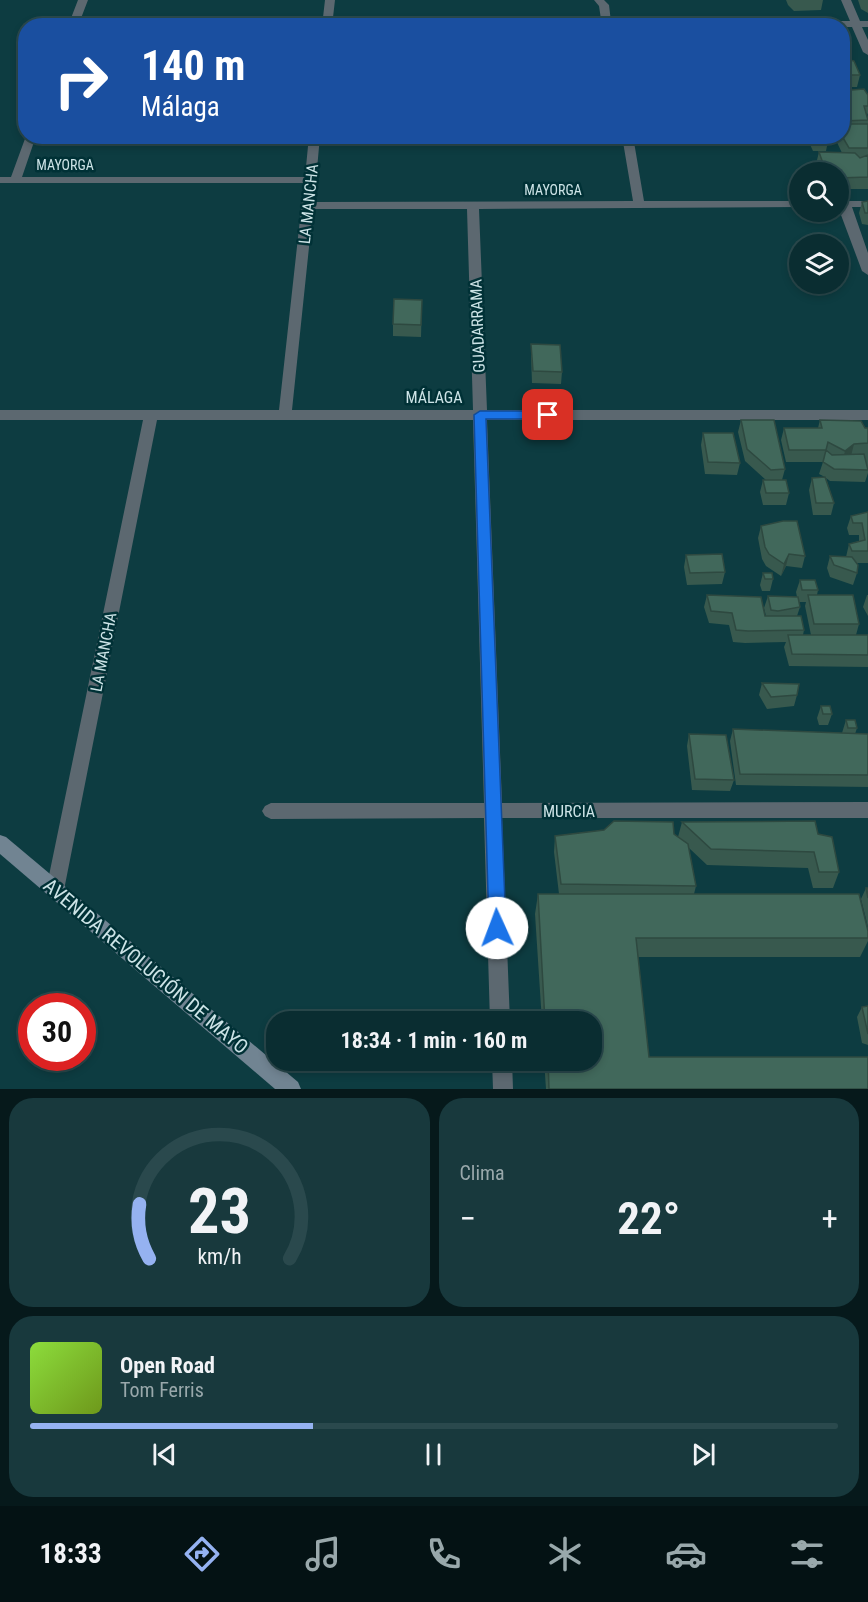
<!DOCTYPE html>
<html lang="es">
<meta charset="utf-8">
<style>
body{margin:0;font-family:"Roboto Condensed",sans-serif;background:#18393d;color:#f1f3f6;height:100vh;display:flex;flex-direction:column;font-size:22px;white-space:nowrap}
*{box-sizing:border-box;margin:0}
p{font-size:20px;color:#99a8ab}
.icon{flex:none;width:33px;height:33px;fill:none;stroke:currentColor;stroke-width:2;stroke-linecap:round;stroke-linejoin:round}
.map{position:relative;height:1089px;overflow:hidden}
.side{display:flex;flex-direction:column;gap:9px;padding:9px;background:#06191b;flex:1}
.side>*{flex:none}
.top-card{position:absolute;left:18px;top:18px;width:832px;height:126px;border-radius:24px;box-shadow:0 3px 9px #0003,0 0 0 2px #2a494d;background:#1a4fa0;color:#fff;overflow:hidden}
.tools{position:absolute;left:789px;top:162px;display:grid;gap:12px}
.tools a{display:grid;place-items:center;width:60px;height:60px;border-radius:50%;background:#0a2d31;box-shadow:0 3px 9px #0003,0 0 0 2px #2a494d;font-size:30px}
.speed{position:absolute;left:18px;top:993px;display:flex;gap:12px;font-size:30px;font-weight:700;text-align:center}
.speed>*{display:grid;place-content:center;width:78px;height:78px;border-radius:50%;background:#0a2d31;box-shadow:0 3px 9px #0003,0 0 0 2px #2a494d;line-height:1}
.speed .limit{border:9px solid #d22;background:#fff;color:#111}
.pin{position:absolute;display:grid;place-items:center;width:51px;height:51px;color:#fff;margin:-26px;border-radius:12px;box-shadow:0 3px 9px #0006}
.me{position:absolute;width:66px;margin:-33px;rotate:358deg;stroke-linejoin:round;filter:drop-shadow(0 0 4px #0008)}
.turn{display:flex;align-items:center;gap:21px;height:126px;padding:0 24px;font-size:27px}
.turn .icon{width:78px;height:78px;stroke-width:2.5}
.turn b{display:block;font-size:42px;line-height:51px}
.big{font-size:45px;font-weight:700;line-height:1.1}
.side .widget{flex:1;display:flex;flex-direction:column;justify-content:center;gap:9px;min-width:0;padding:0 21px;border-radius:24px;background:#18393d}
.side .dial{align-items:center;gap:0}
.dial svg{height:156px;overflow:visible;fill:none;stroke:#2a494d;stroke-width:7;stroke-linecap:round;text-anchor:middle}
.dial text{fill:#f1f3f6;stroke:none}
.song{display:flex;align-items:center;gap:18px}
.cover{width:72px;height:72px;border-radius:9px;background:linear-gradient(135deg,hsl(90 70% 55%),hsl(80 70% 35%))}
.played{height:6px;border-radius:3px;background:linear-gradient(90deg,#95b2f1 35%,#2a494d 35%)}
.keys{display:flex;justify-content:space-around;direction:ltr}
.heat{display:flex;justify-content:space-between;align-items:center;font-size:33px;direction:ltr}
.side .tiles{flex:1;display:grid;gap:9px;grid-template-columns:1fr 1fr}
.widget:last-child{grid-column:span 2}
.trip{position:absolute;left:266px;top:1011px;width:336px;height:60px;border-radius:24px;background:#0a2d31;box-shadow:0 3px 9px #0003,0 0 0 2px #2a494d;font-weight:700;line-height:60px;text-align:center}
.dock{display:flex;height:96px;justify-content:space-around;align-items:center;background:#041214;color:#99a8ab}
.dock .icon{width:42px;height:42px}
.dock .active{color:#95b2f1}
.dock b{font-size:27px;color:#f1f3f6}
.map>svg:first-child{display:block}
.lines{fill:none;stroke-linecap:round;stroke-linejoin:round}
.minor{fill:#5c6870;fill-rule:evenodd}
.secondary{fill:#718492;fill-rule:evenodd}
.wall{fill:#38594e;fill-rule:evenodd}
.shaded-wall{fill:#2e4940}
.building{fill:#41685b;stroke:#2e4940;stroke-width:1.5}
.route{fill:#1a73e8;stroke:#114b97;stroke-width:1.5}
.labels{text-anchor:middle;stroke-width:5;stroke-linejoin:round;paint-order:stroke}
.far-street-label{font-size:14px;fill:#cde4e7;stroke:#003136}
.street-label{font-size:16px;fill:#cde4e7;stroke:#003136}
.near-street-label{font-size:20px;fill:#cde4e7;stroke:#003136}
</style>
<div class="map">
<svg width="868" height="1089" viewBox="0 0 868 1089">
<rect width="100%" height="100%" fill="#0d3c41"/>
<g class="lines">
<path class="minor" d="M78,0H88L78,26H68Z
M325,0H335L332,26H322Z
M594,0H604L609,5L611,22L850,21L841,0H851L860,21H868V27H862L868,40V55L863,52L852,27L602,26L599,6Z
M26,136H36L22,177H305L309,136H320L314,202L633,201L622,136H633L644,201H800V207L479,209L487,410H868V420H487L502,803L868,802V818H502L510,1022H490L484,818L271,819L265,816L262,811L265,806L271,803H484L473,420H157L64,890L62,896L55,898L48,896L46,890L143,420H0V410H279L304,183H0V177H11ZM313,209H467L473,410H292Z
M838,201H868V207H852L868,253V275L862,271L838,207Z
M492,1060H512L513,1089H493Z"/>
<path class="secondary" d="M0,835L6,837L298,1082L301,1089H275L0,854Z"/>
</g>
<path class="wall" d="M786,0H823L821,10L794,11L788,5Z
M858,0H868V13L861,9Z
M843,40L845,44L844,50L847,59L860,75L857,87H851L852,90L868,95V113L867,115L868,119V189H838V172H819L816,164L819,152L842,153L834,136H843Z
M806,136H829L826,151H813Z
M868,201V225L862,224L859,213L862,202Z
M422,300L421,337L393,336V324Z
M531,344L562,372L561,384L532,383L531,356Z
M741,420L785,469L782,480L789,493L786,505H763L760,492L763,480H766L745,461L738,432Z
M820,420L868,428V473L865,482L830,481L826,478L834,503L831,515H813L809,490L812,478L825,477L819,474L823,462H786L781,440L784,428H818Z
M703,433L740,463L737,475L705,474L701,445Z
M868,512V563H856L857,573L853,585L830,577L827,568L830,556L846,557L849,544L859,541V535H849L847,528L851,516Z
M761,526L805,556L802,568L786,566L781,576L766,566L762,559L758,538Z
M686,555L725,572L722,584L687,585L684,567Z
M763,573L773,579L770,591H762L760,585Z
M800,580L818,590L817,595L859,624L856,635H868V667L789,666L784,647L786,642L745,643L733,642L729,625L709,623L704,607L707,595L766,616L764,608L768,596L797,597L796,592ZM799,602H806L805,606L811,635H803L804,630L797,616L800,607Z
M867,595H868V616L863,607Z
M762,683L797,695L794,706L767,709L759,695Z
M821,706L832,714L828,725H819L817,718Z
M846,720L857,728L855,734H868V787L736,785L730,741L733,729L842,733Z
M689,734L734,780L730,791L692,790L687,746Z
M682,822L818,834L839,872L833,888H813L808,868L707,865L689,848L696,886L694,894L868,931V941L860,957H638L649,1057L868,1089H546L544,1060H591V1022H542L535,914L538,894H559L554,852L555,836L674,834L678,837Z
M866,888H868V927L861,899Z
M868,1006V1045L862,1043L857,1017L862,1007Z"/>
<path class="shaded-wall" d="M854,444L851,456L842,463L845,451Z
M789,554L786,566L781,576L784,564Z"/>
<path class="building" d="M797,22L833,23L835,26H799Z
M843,48L847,59L854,61L860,75H845L852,90L864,89L868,95V106H864L868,120L843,121Z
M843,124H868V148H849L842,136Z
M814,136H829V139L816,140Z
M819,152L855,153L860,158L868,155V177L838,178V172H826Z
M868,201V213H865L862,202Z
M394,299L422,300L421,325L393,324Z
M531,344L560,345L562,372L533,371Z
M741,420H774L785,469L771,470L747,449Z
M820,420L861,421L865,428H868V443L854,444L845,451L828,442L826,450H789L784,428H822Z
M703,433H733L740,463L708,462Z
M826,450L832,455L864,454L868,470L834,469L823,462Z
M825,477L834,503H816L812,478Z
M763,480H786L789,493H766Z
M868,512V551H852L849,544L865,540L862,523H853L851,516Z
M783,521H797L805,556L789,554L784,564L769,554L765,547L761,526Z
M722,554L725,572L690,573L686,555Z
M830,556L852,557L858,565L857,573L834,565Z
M763,573H772L773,579H765Z
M800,580H815L818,590H802Z
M707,595L761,597L765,616H801L804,630L748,631L736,630L732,613L711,611Z
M808,595H853L859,624H814Z
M768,596L798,597L800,607L778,611L771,610Z
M788,635H868V655L792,654Z
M762,683L799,684L797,695L771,697Z
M821,706H830L832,714H823Z
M846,720H855L857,728H848Z
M733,729L868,734V775L740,774Z
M689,734L726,735L734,780L695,779Z
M614,821L673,822L674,834L688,844L696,886L561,884L555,836L604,830Z
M815,821L818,834L832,837L839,872H819L814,852L711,849L682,822Z
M866,888H868V898Z
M538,894H859L868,931V938H636L649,1057H868V1089H549L548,1060H591V1022H545Z
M868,1006V1034L862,1007Z"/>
<path class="route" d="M480,411H548L555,415L548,419H486L506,928L503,933L497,936L491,933L489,928L474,415Z"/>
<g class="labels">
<g class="far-street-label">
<text x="65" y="170">MAYORGA</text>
<text x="553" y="195">MAYORGA</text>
</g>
<g class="street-label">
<text transform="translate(308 204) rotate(-84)" y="6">LA MANCHA</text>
<text transform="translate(477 326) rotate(-92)" y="6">GUADARRAMA</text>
<text x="434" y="403">MÁLAGA</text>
<text transform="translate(103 652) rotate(-79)" y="6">LA MANCHA</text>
<text x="569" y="817">MURCIA</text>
</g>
<g class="near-street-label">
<text transform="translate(146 966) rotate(40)" y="7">AVENIDA REVOLUCIÓN DE MAYO</text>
</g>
</g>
</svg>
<div class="tools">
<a><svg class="icon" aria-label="search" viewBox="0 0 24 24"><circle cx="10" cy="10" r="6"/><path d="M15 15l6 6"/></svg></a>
<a><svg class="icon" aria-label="layers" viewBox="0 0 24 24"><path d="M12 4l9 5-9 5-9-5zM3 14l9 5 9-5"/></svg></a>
</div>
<div class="speed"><div class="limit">30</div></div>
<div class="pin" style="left:548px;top:415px;background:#d93025"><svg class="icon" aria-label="arrive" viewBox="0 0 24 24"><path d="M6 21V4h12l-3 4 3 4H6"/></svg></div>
<svg class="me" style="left:497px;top:928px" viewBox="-20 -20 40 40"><circle r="19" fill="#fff"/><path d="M0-13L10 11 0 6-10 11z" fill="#1a73e8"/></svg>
<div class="trip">18:34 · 1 min · 160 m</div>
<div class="top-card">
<div class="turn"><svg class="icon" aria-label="right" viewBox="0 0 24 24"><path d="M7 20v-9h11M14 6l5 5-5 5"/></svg><div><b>140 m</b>Málaga</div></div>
</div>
</div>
<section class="side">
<div class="tiles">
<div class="widget dial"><svg viewBox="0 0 100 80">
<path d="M14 69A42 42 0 1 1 86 69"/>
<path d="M14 69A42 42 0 0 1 9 41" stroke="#95b2f1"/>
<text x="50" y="56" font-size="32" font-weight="700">23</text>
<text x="50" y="72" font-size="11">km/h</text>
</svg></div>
<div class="widget"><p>Clima</p>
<div class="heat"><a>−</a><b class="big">22°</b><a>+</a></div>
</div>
<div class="widget">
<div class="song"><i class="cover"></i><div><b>Open Road</b><p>Tom Ferris</p></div></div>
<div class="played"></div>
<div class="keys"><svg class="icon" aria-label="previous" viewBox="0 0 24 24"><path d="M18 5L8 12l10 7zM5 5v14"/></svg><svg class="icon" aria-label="pause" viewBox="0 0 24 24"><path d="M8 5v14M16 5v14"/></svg><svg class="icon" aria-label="next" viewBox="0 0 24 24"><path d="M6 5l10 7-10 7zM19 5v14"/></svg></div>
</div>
</div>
</section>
<nav class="dock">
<b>18:33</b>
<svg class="icon active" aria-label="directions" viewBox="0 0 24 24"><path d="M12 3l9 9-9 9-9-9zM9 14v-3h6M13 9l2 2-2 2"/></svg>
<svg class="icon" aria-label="music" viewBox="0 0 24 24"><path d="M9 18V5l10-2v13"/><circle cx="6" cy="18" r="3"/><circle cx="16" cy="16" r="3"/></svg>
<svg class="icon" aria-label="phone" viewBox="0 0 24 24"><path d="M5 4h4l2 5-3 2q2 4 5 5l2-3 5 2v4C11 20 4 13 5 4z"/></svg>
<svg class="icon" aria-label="climate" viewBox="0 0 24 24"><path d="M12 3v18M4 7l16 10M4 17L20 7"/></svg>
<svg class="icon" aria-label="car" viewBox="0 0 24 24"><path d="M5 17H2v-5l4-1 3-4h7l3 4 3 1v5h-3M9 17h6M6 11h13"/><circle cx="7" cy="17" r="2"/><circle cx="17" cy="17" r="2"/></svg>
<svg class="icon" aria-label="filters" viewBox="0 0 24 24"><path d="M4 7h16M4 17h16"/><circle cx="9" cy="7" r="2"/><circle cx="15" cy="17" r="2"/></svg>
</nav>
